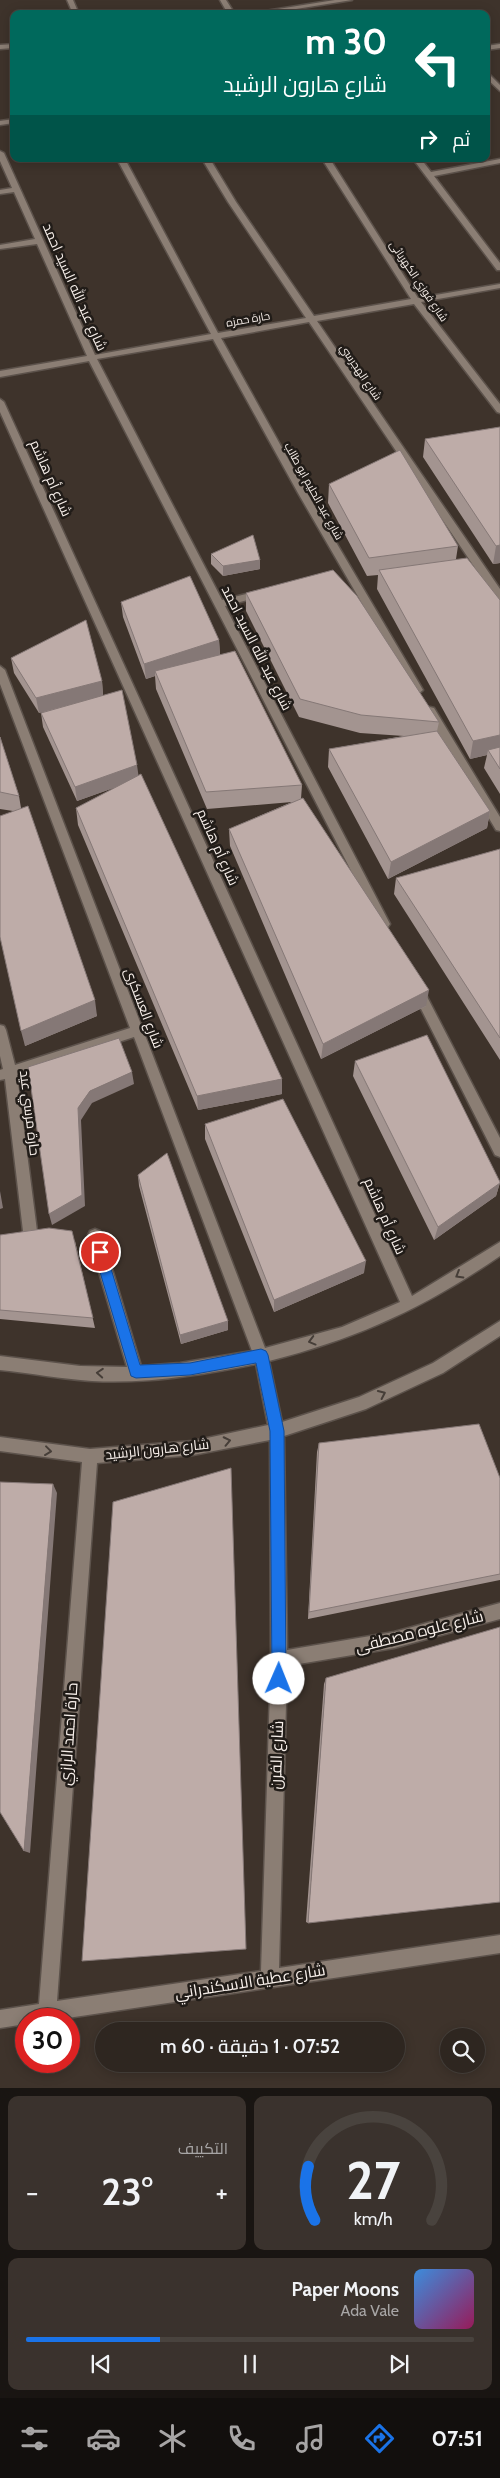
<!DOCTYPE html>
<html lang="ar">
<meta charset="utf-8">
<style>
body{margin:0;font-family:Cabin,Cairo,sans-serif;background:#3a322d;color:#f1f3f6;direction:rtl;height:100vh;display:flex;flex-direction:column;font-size:19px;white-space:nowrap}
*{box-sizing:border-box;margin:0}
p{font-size:16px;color:#a7a5a5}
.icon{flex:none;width:28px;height:28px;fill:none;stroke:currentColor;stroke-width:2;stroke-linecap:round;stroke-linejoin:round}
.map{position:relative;height:2088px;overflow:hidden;direction:ltr}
.side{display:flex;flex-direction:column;gap:8px;padding:8px;background:#191512;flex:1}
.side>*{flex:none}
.guide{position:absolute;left:10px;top:10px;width:480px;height:152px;border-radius:10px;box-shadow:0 2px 12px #0003,0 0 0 1px #49433e;direction:rtl;background:#00695c;color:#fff;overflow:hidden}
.buttons{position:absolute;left:440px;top:2028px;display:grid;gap:10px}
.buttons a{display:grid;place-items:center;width:45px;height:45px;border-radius:50%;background:#2e2620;box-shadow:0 2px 12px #0003,0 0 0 1px #49433e;font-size:25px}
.speed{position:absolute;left:15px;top:2008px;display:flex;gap:10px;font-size:25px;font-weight:700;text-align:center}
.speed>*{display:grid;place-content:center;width:65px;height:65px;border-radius:50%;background:#2e2620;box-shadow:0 2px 12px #0003,0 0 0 1px #49433e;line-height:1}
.speed .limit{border:8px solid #d22;background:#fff;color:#111}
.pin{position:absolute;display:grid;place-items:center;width:42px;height:42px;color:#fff;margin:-21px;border:2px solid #fff;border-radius:50%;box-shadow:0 1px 5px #0007}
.me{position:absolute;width:55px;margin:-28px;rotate:1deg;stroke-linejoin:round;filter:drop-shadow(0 0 4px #0008)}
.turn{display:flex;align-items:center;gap:18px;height:105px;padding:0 20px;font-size:22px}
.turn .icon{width:65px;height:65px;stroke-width:2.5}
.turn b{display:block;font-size:35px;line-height:42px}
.then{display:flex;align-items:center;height:48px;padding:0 20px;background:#0003;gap:10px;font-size:19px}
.big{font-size:38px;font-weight:600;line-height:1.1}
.side .tile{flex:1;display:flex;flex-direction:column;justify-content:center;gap:8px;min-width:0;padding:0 18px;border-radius:10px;background:#3a322d}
.side .dial{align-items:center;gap:0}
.dial svg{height:130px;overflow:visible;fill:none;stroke:#49433e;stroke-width:7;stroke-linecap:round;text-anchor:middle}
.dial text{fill:#f1f3f6;stroke:none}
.song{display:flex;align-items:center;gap:15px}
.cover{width:60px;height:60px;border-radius:8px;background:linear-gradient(135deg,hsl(210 70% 55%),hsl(330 70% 35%))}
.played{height:5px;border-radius:2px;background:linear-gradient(90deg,#1a73e8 30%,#49433e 30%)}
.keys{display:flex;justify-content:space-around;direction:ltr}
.heat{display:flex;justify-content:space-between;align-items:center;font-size:28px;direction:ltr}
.side .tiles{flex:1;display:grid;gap:8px;grid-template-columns:1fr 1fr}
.tile:last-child{grid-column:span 2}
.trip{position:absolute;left:95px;top:2022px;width:310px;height:50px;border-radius:25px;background:#2e2620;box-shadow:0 2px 12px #0003,0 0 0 1px #49433e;font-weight:600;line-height:50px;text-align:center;direction:rtl}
.tabs{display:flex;height:80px;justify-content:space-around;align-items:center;background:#120f0d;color:#a7a5a5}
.tabs .icon{width:35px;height:35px}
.tabs .current{color:#1a73e8}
.tabs b{font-size:22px;color:#f1f3f6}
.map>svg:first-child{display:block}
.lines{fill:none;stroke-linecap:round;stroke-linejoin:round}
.street-casing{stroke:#5c524b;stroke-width:3}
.street{fill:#8b7e74;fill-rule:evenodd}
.wall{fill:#a39490}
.shaded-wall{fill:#857876}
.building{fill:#beaca8;stroke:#857876}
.oneway{stroke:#463e38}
.route{fill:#1a73e8;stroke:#114b97}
.labels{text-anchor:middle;stroke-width:5;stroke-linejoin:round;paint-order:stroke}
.far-street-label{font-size:11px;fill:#f7efea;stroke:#211c18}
.street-label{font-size:14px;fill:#f7efea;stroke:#211c18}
.near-street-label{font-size:16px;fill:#f7efea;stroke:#211c18}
</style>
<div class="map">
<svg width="500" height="2088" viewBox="0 0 500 2088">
<rect width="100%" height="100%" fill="#3e332b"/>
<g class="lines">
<defs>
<path id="street" d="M67,0H73L79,14H73Z
M220,0H226L235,14H228Z
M335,0H352L265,14H246Z
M14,44V48L0,49V45Z
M500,44V48L486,50V46Z
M486,71L500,85V91L486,78Z
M14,119V123L0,125V121Z
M0,151L4,153L95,355L211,334L117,159H125L218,333L306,318L228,202L202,159H210L236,202L314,316L411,299L322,159H330L418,298L500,284V288L421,302L500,404V413L497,412L414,304L317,321L500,589V600L496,599L309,322L221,338L307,493L423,690L418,694L414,693L298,493L213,339L97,359L222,600L262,590L267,593L266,595L225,606L390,924L388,927H380L89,361L0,377V371L87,356L37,244L0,249V245L35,239L14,192L0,194V190L12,188L0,161Z
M413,159H421L431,172L500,159V163L434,176L500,263V270H497Z
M0,399L4,402L412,1296L500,1242V1256C424,1308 359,1338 269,1361L282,1422L359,1397L433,1363L500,1321V1336L443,1373L366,1409L284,1436L287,1650L394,1632L500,1603V1619L394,1648L287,1666L279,1968L500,1935V1953L61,2019H26V2024L0,2028V2010L39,2004L82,1462L0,1451V1437L90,1449L193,1441L268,1425L256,1364C202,1375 147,1384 92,1381C61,1379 31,1373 0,1370V1356L80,1366L127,1367L88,1235L90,1231L95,1229L100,1231L102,1235L141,1366L180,1363L252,1351L134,1037L17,1075L37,1231L35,1235L30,1237L25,1235L23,1231L5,1079L0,1080V1070L3,1069L0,1056V1025L4,1026L6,1030L15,1065L130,1028L0,684V666L5,670L265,1348L342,1327L400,1302L0,412ZM270,1440L271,1659L261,1971L57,2001L97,1463L193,1455Z
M430,707L434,708L500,817V831L496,830L425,711Z
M418,986L422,987L500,1138V1157L495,1155L412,991L414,987Z"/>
</defs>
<use href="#street" class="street-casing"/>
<use href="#street" class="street"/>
</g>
<path class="wall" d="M500,427V563L493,564L423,457L425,439Z
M329,484L458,546L456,559L500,600V794L484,768L487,755L470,759L377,589L378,575L367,576L328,503Z
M211,554L260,569L223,576L211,564Z
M246,593L439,722L437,731L490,811L487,828L388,879L328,767L329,749L404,736L360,733L299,717L246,611Z
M121,602L219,640L220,655L302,785L301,799L426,1006L321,1059L230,846L229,829L292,802L207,809L156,689L155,676L146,679L123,617Z
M11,658L102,681L103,695L138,776L282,1094L198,1110L78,825L76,808L116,787L77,801L43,727L41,713L45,711L39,713L14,673Z
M0,737L19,796L21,808L97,1016L25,1046L13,811L0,809Z
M500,849V1060L394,894L396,878Z
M355,1061L500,1182L496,1196L434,1240L353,1076Z
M205,1124L364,1273L274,1312L205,1139Z
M138,1175L228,1321V1330L181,1344L139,1186Z
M0,1235L75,1241L95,1328L0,1319Z
M319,1443L500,1478V1580L308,1619L317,1452Z
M326,1678L308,1923L306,1922L324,1684Z"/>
<path class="shaded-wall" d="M500,545V563L493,564L496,546Z
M260,560V569L223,576V566Z
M219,640L220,655L155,671V676L146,679L144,664Z
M102,681L103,696L39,713L36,698Z
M500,735V752L488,750L487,755L470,759L473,741Z
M137,765L139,779L77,801L75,787Z
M490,811L487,828L388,879L391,862Z
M429,990L426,1006L321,1059L323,1044Z
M95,1000L97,1016L25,1046L21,1031Z
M132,1072L134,1084L92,1103L81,1120L85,1206L52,1225L49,1214L78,1108L90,1091Z
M282,1079V1094L198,1110L197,1096Z
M500,1183L496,1196L434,1240L438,1227Z
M0,1191L3,1208L0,1209Z
M366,1261L364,1273L274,1312V1300Z
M228,1321V1330L181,1344L180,1335Z
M53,1484L57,1493L30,1853L24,1851Z"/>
<path class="building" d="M500,427V545L496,546L425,439Z
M400,450L458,546L369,558L329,484Z
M253,535L260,560L223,566L211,554Z
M467,558L500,600V735L473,741L379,570Z
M333,570L357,596L439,722L361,715L300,699L246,593Z
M190,576L219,640L144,664L121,602Z
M86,620L102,681L36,698L11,658Z
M235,651L302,785L206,792L155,671Z
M122,690L137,765L75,787L41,713Z
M437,731L490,811L391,862L329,749Z
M0,737L19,796L0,792Z
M500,747V769L488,750Z
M141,774L282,1079L197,1096L76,808Z
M303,798L429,990L323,1044L229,829Z
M28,806L95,1000L21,1031L0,937V816Z
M500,849V1038L396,878Z
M427,1035L500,1182V1183L438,1227L355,1061Z
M119,1038L132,1072L90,1091L78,1108L82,1195L49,1214L28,1067Z
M283,1099L366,1261L274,1300L205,1124Z
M167,1153L228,1321L180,1335L138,1175Z
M49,1228L72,1231L93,1318L0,1310V1235Z
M479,1424L500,1478V1574L309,1612L319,1443Z
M231,1468L246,1949L82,1961L113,1502Z
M0,1482L53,1484L24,1851L0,1812Z
M500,1627V1902L308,1923L326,1678Z"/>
<defs><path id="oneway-chevron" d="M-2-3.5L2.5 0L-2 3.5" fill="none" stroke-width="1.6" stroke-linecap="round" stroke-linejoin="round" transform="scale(1.25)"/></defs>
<g class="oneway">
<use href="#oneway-chevron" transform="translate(459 1275) rotate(149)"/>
<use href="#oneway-chevron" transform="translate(312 1341) rotate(165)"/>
<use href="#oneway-chevron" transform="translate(100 1373) rotate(-176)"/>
<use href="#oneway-chevron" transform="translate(382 1394) rotate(-25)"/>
<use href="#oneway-chevron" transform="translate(227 1441) rotate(-12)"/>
<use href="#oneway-chevron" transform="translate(48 1451) rotate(7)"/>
</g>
<path class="route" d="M100,1246L104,1248L106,1252L140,1365L190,1363L261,1349L266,1351L268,1355L284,1431L286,1679L284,1684L279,1687L274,1684L272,1679L270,1431L256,1363L190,1375L136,1378L131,1376L94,1252L95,1248Z"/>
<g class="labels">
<g class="far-street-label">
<text transform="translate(419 281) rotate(56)" y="4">شارع فوزي الكهربائى</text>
<text transform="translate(248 319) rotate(-10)" y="4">حارة حمزه</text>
<text transform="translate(361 372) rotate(56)" y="4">شارع الهجرسي</text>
<text transform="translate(314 491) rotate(61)" y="4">شارع عبد الحليم ابو طالب</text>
</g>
<g class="street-label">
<text transform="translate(75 287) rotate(66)" y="5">شارع عبد الله السيد احمد</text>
<text transform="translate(51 478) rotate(66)" y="5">شارع أم هاشم</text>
<text transform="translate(257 648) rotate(63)" y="5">شارع عبد الله السيد احمد</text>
<text transform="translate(218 847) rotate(66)" y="5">شارع أم هاشم</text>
<text transform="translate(144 1008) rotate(69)" y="5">شارع العسكرى</text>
<text transform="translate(30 1113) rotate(83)" y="5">حارة مرسي عيد</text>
<text transform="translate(385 1216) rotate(66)" y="5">شارع أم هاشم</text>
<text transform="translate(157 1449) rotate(-6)" y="5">شارع هارون الرشيد</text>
</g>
<g class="near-street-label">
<text transform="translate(419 1631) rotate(-14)" y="6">شارع علوه مصطفى</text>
<text transform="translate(68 1734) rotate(-86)" y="6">حارة احمد الرازي</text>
<text transform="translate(276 1755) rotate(-88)" y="6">شارع الفرن</text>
<text transform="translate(250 1981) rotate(-9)" y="6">شارع عطية الاسكندراني</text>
</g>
</g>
</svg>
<div class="buttons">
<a><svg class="icon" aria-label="search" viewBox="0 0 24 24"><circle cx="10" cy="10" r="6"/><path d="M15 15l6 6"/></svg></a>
</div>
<div class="speed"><div class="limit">30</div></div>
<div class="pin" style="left:100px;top:1252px;background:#d93025"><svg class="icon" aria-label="arrive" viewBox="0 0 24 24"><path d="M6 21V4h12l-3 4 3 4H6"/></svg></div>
<svg class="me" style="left:279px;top:1679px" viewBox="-20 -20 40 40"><circle r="19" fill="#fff"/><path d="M0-13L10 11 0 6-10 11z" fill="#1a73e8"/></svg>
<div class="trip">07:52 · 1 دقيقة · 60 m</div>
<div class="guide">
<div class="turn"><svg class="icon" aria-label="left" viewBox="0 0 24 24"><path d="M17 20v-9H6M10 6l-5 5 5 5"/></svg><div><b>30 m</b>شارع هارون الرشيد</div></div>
<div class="then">ثم<svg class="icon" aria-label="right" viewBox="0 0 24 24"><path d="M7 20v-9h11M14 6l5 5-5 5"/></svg></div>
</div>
</div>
<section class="side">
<div class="tiles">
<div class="tile dial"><svg viewBox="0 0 100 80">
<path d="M14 69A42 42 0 1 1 86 69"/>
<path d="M14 69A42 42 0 0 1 10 36" stroke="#1a73e8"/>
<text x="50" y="56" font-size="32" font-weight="700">27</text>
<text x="50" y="72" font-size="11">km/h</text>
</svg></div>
<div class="tile"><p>التكييف</p>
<div class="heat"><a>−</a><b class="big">23°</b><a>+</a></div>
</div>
<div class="tile">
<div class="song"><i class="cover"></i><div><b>Paper Moons</b><p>Ada Vale</p></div></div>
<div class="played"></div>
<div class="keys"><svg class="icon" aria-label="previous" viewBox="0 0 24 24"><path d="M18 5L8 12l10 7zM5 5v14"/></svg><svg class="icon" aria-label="pause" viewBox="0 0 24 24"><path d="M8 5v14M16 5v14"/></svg><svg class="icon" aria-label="next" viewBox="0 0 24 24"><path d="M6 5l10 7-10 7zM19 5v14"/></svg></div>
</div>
</div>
</section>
<nav class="tabs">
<b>07:51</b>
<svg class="icon current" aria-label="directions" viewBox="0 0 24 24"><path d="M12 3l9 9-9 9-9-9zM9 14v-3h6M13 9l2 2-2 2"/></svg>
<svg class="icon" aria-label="music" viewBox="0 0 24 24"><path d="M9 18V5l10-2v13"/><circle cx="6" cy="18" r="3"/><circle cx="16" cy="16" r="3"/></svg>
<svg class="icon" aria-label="phone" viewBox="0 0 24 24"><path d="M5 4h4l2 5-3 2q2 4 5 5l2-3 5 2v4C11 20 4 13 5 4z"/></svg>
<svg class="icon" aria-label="climate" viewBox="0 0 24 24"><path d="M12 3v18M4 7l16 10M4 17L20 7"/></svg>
<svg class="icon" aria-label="car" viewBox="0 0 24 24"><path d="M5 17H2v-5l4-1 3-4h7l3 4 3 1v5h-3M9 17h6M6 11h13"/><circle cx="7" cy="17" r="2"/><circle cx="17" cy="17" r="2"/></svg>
<svg class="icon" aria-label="filters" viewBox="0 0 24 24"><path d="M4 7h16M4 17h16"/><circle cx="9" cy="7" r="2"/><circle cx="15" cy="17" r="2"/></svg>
</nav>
